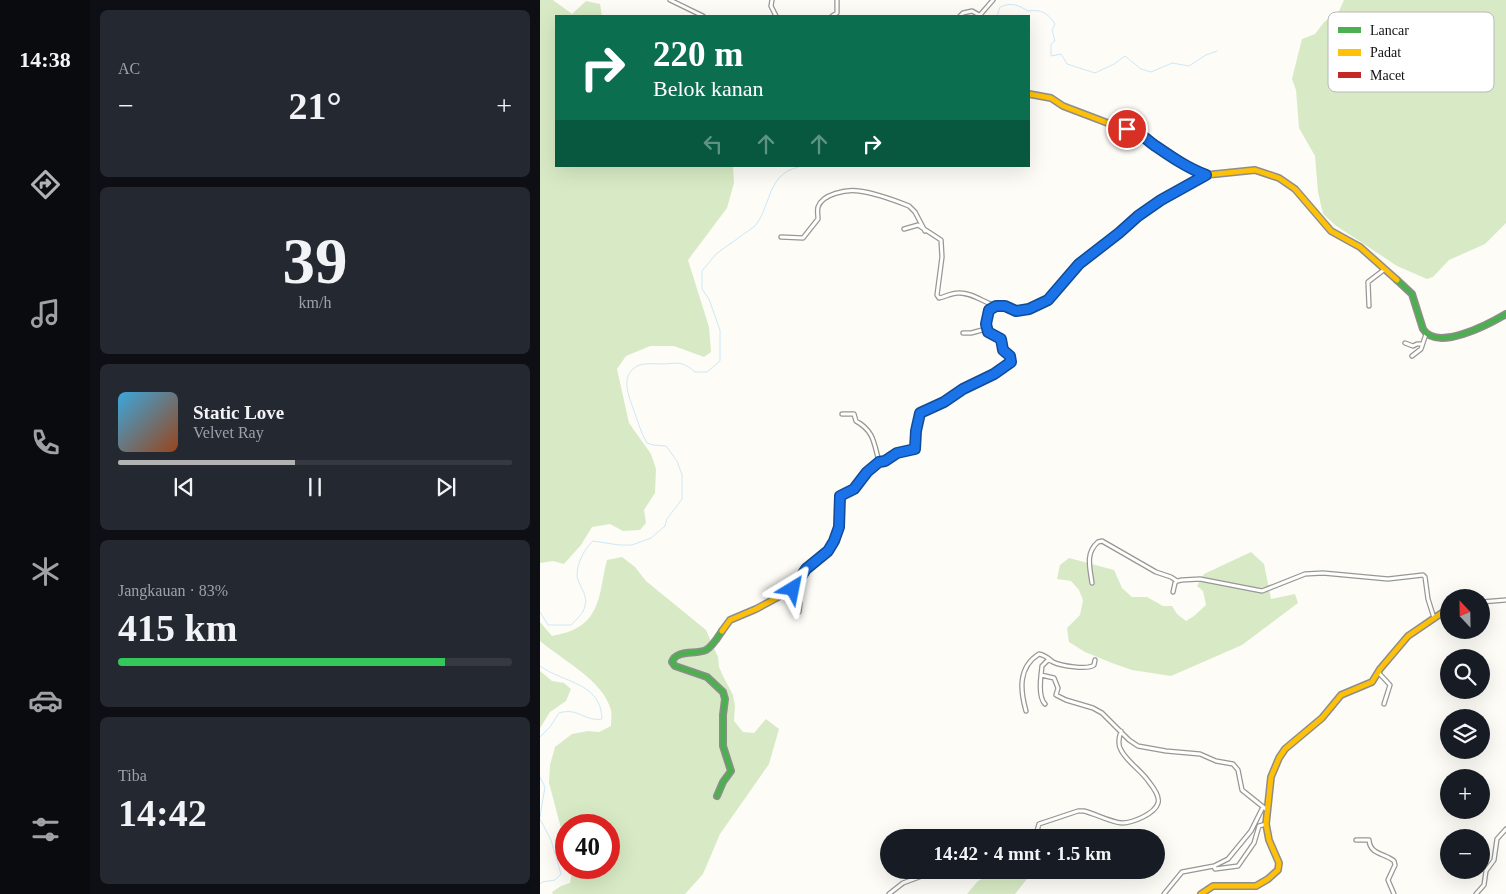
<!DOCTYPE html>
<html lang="id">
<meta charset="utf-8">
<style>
body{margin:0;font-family:"Times New Roman",serif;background:#242831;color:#f1f3f6;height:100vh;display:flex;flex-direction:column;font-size:19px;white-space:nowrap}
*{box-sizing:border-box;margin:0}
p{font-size:16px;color:#9ea1a6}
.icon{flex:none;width:28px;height:28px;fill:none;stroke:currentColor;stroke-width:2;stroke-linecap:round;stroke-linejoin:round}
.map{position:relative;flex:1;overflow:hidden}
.details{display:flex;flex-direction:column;gap:10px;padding:10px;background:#0d0f14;width:450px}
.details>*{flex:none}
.banner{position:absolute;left:15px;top:15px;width:475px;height:152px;border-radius:0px;box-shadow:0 5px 20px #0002;background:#0b6e4f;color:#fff;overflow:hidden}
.needle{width:32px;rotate:338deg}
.buttons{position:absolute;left:900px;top:589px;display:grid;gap:10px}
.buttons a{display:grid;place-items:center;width:50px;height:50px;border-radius:50%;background:#171b24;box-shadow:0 5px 20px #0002;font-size:25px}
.speed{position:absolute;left:15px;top:814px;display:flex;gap:10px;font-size:25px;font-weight:700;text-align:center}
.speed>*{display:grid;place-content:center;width:65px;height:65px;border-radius:50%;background:#171b24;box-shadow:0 5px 20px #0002;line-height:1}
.speed .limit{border:8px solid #d22;background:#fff;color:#111}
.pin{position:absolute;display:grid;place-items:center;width:42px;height:42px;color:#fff;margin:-21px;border:2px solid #fff;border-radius:50%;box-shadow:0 1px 5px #0007}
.me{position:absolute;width:55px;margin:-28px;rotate:35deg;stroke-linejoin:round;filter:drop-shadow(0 0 4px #0008)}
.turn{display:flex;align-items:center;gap:18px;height:105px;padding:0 15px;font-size:22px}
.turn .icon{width:65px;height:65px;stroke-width:2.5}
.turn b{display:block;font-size:35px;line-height:42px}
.lanes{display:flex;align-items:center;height:48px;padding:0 15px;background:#0003;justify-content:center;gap:25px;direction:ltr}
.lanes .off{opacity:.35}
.big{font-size:38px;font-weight:800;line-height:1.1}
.details .card{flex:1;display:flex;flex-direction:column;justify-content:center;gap:8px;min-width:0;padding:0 18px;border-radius:8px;background:#242831}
.details .dial{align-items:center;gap:0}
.dial b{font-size:65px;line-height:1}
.song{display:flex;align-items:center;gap:15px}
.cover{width:60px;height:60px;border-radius:8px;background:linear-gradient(135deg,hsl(200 70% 55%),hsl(20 70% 35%))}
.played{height:5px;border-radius:2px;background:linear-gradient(90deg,#b2b2b3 45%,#363941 45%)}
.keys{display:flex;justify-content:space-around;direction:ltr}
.heat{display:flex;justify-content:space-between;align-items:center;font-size:28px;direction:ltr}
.charge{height:8px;border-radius:4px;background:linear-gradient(90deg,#34c759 83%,#363941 0)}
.trip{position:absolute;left:340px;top:829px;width:285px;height:50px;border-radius:25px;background:#171b24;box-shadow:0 5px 20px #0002;font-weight:800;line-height:50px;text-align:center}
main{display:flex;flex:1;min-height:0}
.tab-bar{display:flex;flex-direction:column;width:90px;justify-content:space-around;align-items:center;background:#090b0e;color:#9ea1a6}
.tab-bar .icon{width:35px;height:35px}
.tab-bar .selected{color:#b2b2b3}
.tab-bar b{font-size:22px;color:#f1f3f6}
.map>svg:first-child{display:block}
.forest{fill:#d8eac5}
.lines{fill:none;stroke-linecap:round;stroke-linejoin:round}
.stream{stroke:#cde8f7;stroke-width:1}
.street-casing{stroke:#979795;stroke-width:5.5}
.fast-casing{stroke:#8e8d8b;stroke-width:8}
.slow-casing{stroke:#8e8d8b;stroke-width:8}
.jam-casing{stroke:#8e8d8b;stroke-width:8}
.street{stroke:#fffffe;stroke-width:3}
.fast{stroke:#4caf50;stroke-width:5}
.slow{stroke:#ffc107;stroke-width:5}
.jam{stroke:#c62828;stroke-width:5}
.route-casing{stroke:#114b97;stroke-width:12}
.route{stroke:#1a73e8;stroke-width:9}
.key{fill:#fff;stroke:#b8b8b8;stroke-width:1}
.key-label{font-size:14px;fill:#111}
</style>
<main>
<nav class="tab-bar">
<b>14:38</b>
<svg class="icon selected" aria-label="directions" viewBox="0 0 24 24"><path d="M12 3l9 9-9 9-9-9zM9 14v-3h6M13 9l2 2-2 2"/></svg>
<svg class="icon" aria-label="music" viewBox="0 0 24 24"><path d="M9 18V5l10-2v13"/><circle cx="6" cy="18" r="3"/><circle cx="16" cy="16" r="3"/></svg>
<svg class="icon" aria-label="phone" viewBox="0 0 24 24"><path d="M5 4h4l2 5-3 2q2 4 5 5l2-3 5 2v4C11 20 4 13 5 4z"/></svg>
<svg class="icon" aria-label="climate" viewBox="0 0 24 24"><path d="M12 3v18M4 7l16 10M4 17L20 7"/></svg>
<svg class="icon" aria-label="car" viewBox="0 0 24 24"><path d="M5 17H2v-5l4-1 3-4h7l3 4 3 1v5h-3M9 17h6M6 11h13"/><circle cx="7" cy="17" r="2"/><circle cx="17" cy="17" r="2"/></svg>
<svg class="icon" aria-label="filters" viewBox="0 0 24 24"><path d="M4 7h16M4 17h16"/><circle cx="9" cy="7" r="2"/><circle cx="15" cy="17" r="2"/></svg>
</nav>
<section class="details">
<div class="card"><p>AC</p>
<div class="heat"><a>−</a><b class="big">21°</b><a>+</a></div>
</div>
<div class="card dial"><b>39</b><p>km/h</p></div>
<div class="card">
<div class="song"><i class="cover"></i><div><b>Static Love</b><p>Velvet Ray</p></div></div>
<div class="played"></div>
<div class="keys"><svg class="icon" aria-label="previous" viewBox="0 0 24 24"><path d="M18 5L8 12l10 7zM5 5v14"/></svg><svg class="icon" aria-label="pause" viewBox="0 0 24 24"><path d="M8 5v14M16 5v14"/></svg><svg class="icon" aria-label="next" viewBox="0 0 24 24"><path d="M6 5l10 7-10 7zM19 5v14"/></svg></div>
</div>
<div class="card"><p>Jangkauan · 83%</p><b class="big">415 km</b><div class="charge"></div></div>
<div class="card"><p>Tiba</p><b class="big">14:42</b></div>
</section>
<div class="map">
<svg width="966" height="894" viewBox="0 0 966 894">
<rect width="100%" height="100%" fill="#fdfcf7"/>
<path class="forest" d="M0,0H13L32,14L46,1L60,4L62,16H16V166H193L194,183L187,208L148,260L169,327L171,352L164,357L134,346H110L86,356L77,369L89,423L111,454L116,469L115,493L104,510L106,523L100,530L83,531L70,524L52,527L41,545L24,564L13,561L0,563Z
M804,0H966V223L945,244L909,260L893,277L887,279L857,266L795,225L783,214L778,192L775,156L759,128L756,90L752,79L762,39L775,34L784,22L799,11Z
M711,552L724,564L731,599L755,594L758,603L702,645L631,676L592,670L572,663L545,652L529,642L527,628L540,615L543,600L539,590L531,581L517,579L520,565L529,558L574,570L582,588L592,597H607L623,606H632L637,614L646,621L654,616L666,605L663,591L657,586L664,574Z
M82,557L95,567L106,581L166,630L178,657L179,667L183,676L193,695L195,706L194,721L203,732L214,733L226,719L239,729L229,764L180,834L163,874L145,894H13L12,892L21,886L30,883L33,868H69V825H26V847L9,783L10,765L15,747L32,734L48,731L59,732L71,726C71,721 72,715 71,710C63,680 22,660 0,641V622L12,636C19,634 28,633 35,629C62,616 60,585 67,560Z
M0,671L12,681L24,683L31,689L26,701L10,712L0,728Z
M454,870H482L487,879L475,894H427L437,882Z"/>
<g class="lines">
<path class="stream" d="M457,16L460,7C472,2 478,5 488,11C501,9 508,13 515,24L512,30L515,41L511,44V56L521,54L527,64L555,73L574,64L585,56L601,69L611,72L632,63L649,66L666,55L677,51
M0,612L8,625H31C36,620 44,613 45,606C48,597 41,588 38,580C34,568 44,549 53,541L79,545H92L111,538L125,526L127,519L142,499V475L137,461L126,446L113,445L107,443C101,433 99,424 95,414C91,400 80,381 93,369C100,362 113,364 123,364C139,363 142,361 155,372H167L180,361V330L169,299L162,289V271L176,254L215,226C228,211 228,183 246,172C250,169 257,168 261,166
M0,666C23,683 61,682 62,719C44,722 39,707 19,713L10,727L0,737
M0,777L5,787L0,817
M0,819L11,840L21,874L15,880L2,882L0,884"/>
<defs>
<path id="street" d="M130,0L163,16
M232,0L231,6L236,16
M440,15L453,0
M292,16L297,13V0
M420,16L423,13L432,11L441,16
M364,229L378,225L401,240L402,257L397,295L399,298C405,297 411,293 418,293C431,292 443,302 456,306
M241,237L263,238L278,219C278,215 277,211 278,207C282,194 307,189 319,191C335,193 354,200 369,206L375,212L385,231
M829,306L828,282L845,269
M423,333H431L446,329
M865,343L873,346L877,344H882
M872,356L881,349L886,334
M302,414H314L316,421C334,431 334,443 339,462
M552,583C550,568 545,553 558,542L562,541L616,572L631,577L637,581
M253,589L260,603L259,612
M633,592L635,583L637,581L642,580L660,579L722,591L765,574L783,573L848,579L883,575L885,577L888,599L894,618
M941,602L966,600
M838,672L850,685L844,704
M501,675L502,666L508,660L511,661
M505,704C499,698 500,684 501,675L514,678L518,688L516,695L526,700L553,708L562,713L589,740L598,746L626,751L660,754L676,761L693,764L698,770L702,790L727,810
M486,711C480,690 478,667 499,654C505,655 508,658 513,662C521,666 548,670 554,665L555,660
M495,838L499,824L538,811H544C556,814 570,822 582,823C592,823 615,814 618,803C620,797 613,787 609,782C601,770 587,762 581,750C577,744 579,737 581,731
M816,840H829C830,855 845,853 854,861L855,865L848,880L854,894
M674,866L675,869L698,866L714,843L719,826L726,824
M349,894L363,883L398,870
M624,894L642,872L674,866L688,859L711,831L723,807
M936,894L944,885L946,871L954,860L957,839L966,829"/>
<path id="fast" d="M857,280L872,294L883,329C897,352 949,324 966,314
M469,356L463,350L461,339C446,335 443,324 449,310L456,306L465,305L477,311L489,309L508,300L539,264L598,216L621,200L666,175
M177,796L183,782L191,771L183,746V715L185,699L183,692L167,677L135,666L132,662C136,649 156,655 166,650C173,646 178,637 182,631"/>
<path id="slow" d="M489,94L511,98L523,106L573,125L595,130L655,170L666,175L715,170L739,178L755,189L791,231L820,247L857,280
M182,631L190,620L216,609L253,589L267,569L288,551L295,541L299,527L300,496L315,488
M661,894L673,886H716L728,879L738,870L739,863L729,840L726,824L731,777L739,758L745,749L782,718L801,695L832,682L840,669L868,636L909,608"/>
<path id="jam" d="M315,488C332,466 347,455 375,449L376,431L380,413C411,399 440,380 470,363L471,358L469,356"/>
</defs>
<use href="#street" class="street-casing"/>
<use href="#fast" class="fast-casing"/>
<use href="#slow" class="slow-casing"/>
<use href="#jam" class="jam-casing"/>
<use href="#street" class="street"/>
<use href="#fast" class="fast"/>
<use href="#slow" class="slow"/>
<use href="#jam" class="jam"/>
</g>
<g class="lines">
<defs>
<path id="route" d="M253,589L266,569L288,551L294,541L299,527L300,496L314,489L327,472L339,462L345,461L357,453L375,449L376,431L380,413L404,402L423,389L454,374L471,362L470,356L463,350L461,339L448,332L446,324L449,310L456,306H465L476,311L489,309L508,300L539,264L579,233L598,216L621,200L666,175C647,168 630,156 614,145C605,139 598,129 587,129"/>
</defs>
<use href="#route" class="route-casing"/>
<use href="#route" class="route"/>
</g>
<rect x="788" y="12" width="166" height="80" rx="8" class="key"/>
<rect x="798" y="27" width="23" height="6" fill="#4caf50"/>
<rect x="798" y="49" width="23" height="7" fill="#ffc107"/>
<rect x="798" y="72" width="23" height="6" fill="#c62828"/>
<g class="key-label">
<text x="830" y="35">Lancar</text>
<text x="830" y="57">Padat</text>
<text x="830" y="80">Macet</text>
</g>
</svg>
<div class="buttons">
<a><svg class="needle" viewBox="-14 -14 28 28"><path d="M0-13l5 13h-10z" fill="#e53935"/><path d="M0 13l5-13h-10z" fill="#9ea1a6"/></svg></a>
<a><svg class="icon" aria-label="search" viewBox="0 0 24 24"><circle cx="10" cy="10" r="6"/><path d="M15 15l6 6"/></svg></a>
<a><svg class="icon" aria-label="layers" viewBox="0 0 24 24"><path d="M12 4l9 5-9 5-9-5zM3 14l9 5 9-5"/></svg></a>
<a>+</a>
<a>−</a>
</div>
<div class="speed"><div class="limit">40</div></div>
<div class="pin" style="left:587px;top:129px;background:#d93025"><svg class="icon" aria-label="arrive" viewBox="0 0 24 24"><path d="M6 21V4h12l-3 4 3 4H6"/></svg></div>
<svg class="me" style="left:253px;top:589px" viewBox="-20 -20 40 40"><path d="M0-17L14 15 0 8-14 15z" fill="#1a73e8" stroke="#fff" stroke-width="4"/></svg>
<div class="trip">14:42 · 4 mnt · 1.5 km</div>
<div class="banner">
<div class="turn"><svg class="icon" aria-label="right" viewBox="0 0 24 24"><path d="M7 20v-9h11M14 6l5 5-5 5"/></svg><div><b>220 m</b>Belok kanan</div></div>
<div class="lanes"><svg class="icon off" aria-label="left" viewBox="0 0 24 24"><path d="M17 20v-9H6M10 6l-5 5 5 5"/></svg><svg class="icon off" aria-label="ahead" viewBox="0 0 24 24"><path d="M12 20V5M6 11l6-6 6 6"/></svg><svg class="icon off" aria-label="ahead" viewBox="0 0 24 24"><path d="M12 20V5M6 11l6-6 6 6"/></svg><svg class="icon" aria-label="right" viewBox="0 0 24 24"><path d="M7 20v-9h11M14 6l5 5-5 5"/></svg></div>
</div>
</div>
</main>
